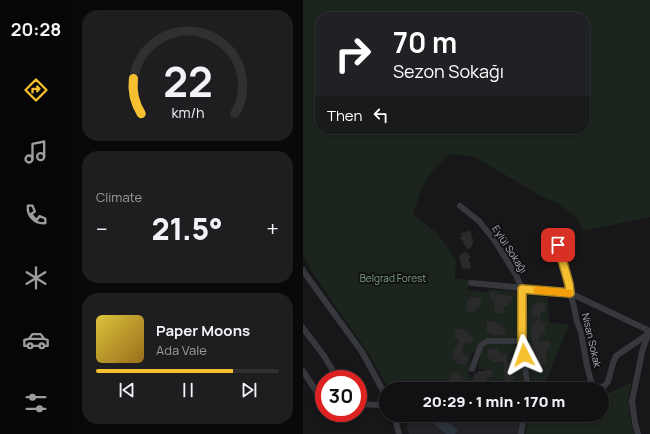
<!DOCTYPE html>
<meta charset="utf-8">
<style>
body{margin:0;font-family:Manrope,sans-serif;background:#1e1e20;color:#f1f3f6;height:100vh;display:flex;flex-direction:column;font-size:15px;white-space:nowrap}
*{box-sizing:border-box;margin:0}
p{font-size:13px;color:#9c9d9f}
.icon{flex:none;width:22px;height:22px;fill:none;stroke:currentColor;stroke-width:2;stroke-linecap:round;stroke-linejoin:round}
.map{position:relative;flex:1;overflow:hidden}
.sheet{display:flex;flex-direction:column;gap:10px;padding:10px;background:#09090a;width:231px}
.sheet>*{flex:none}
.banner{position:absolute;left:12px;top:12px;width:275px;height:122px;border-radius:16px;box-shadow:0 2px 6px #0003,0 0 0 1px #303032;background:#202124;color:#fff;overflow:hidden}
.speed{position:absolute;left:12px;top:370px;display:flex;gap:8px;font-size:20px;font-weight:700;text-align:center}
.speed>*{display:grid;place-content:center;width:52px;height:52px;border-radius:50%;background:#111012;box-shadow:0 2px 6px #0003,0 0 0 1px #303032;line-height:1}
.speed .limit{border:6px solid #d22;background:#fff;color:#111}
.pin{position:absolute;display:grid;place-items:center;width:34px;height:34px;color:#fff;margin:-17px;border-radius:8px;box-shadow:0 2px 6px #0006}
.me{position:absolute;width:44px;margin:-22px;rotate:356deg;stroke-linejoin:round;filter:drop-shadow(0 0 3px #0008)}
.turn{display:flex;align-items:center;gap:14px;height:84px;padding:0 12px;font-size:18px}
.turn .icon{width:52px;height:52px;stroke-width:2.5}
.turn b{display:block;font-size:28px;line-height:34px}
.then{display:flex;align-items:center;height:38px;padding:0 12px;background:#0003;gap:8px;font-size:15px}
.big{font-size:30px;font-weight:800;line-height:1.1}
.sheet .widget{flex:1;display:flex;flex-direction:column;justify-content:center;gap:6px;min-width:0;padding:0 14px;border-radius:16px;background:#1e1e20}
.sheet .dial{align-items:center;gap:0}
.dial svg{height:104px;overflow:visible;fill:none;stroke:#303032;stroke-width:7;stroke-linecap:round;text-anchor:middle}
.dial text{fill:#f1f3f6;stroke:none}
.song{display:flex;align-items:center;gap:12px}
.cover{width:48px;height:48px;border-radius:6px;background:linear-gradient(135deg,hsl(50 70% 55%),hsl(40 70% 35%))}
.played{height:4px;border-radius:2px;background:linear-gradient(90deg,#f6c031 75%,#303032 75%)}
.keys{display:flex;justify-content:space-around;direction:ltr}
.heat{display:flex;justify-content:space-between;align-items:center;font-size:22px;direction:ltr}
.trip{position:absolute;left:76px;top:382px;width:230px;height:40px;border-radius:20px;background:#111012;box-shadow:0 2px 6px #0003,0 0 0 1px #303032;font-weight:800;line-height:40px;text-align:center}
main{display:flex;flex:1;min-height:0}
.menu{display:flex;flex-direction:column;width:72px;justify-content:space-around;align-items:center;background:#070607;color:#9c9d9f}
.menu .icon{width:28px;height:28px}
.menu .active{color:#f6c031}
.menu b{font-size:18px;color:#f1f3f6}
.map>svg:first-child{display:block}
.built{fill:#232226}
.green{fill:#1c241e;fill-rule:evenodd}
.water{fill:#2c343d}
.building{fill:#2a292c}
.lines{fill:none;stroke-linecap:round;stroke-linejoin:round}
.minor{stroke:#37383e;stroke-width:6}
.route-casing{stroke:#a07d20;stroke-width:10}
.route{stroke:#f6c031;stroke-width:7}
.slow{stroke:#f59e0b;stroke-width:7}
.labels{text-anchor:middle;stroke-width:4;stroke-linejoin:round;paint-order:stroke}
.street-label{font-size:10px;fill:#a8acb9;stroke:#121113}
.park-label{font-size:10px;fill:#7fa484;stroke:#121113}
</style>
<main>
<nav class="menu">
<b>20:28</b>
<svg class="icon active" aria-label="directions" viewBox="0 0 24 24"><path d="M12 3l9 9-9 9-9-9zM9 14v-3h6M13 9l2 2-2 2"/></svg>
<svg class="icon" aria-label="music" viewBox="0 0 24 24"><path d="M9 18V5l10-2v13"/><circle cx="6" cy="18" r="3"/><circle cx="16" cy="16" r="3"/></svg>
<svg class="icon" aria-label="phone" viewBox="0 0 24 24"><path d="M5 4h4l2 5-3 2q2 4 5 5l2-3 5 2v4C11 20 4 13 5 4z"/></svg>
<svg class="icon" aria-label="climate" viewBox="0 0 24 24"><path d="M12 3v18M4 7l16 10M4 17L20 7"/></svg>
<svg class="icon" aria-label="car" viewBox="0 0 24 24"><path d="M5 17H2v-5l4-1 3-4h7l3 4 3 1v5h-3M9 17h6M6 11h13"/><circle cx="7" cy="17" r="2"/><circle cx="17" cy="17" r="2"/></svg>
<svg class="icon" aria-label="filters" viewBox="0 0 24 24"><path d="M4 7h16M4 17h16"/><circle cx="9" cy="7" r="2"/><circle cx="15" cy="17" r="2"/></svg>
</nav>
<section class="sheet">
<div class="widget dial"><svg viewBox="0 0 100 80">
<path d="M14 69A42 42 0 1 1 86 69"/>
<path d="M14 69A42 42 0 0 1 8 42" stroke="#f6c031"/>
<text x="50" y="56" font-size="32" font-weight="700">22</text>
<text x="50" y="72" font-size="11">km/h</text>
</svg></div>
<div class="widget"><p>Climate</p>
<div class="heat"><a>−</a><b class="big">21.5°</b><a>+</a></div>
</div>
<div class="widget">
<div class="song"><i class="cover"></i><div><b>Paper Moons</b><p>Ada Vale</p></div></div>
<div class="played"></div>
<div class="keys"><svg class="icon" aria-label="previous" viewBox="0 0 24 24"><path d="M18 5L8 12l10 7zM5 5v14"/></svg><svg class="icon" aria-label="pause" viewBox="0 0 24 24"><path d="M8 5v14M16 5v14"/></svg><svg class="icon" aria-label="next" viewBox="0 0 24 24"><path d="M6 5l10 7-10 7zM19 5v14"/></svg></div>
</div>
</section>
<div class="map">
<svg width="347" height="434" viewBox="0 0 347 434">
<rect width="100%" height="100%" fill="#171618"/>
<path class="built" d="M113,415H217L215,434H106L103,426Z"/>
<path class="green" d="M0,0H347V217L280,231L274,218L254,203L236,195L172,157L146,154L128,172L118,190L110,214L119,222L134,233L143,245L153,261L152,278L167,280L164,290L185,292L186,289L211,291L216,296L215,336L210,338H188L178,340L174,348L172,353L169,352L166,369V377L171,378L170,382L183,384L184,378L189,377V370L175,369C176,363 177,352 181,347C186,341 209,343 216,346L217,361L203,362L199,352H195V349L186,348L185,359H189V362H201V365L219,366L220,389H86L64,351L8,271L0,254ZM17,17H282V129H17Z
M226,296L245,297L246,322L266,325L240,389H229L224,341V320L225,298Z
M329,382L326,395V412L331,434H223L225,417L227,415H299V395L308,392Z"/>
<path class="water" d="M138,416L155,430L152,434H143L131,424Z"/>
<path class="building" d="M167,230L169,235L168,236L171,241L169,243L170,245L165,250L160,243L161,242L157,238L159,236L157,234L161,232L162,233Z
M162,251L168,257L165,259L168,263L167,264L168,267L165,270L163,268L161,270L157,265L159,264L156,260L157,259L155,257Z
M188,291L192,292V294L209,296L208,303L205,302V306H201L200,313H191L192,300L187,299Z
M168,297L178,298V307L173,308L172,312L163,311L164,301Z
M236,302L242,303V312H238L237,323H242V332L237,333L236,341H247V349H243V366L239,367V371L233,372L234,369H232V365L233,364L232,356H230L228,327L236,317H229V306Z
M184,321L194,322V325H198V327L203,328L202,335H187L188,333L184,332V329H183Z
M153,328L163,330L162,332L166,333V335L170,336L169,344L161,343L159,353L161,354V355L165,356L164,362H162V365L153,364L154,360L149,358L151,348H153L156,339L151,338Z
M185,348L195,349V352H199V354H204L203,362L213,361L211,370H212L211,382L202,381V377H200L201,362H189V359H185Z
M182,370H189V377L184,378L183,384L170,382L171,373H175V371H182Z
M157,372V376H159V378H162V387H158V389H152V382H147L148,373Z"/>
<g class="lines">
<path class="minor" d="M157,206L176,221L192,241L213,275L219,289V341L224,382L223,389
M255,245L266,284L267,293L271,307L274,322L278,332L284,366L289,385L292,387L295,388L301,386L305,382L310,363L313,356L345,334
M0,270L1,272L59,352L83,396
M168,283L211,287L219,289L267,293L347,331
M0,328L21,356L35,379
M169,369L178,345L181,343L185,341H219
M0,371L17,397L21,401
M55,404C64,405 74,404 83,406
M91,415L96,434
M218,434L221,415
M335,434L332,423L329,401L339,352L345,334"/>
</g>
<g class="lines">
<defs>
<path id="route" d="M221,355L219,341V289L267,293L266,284L255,245"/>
</defs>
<use href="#route" class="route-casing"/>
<use href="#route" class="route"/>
<path class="slow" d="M234,290L266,293"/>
</g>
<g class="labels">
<g class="street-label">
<text transform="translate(207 249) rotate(57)" y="4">Eylül Sokağı</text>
<text transform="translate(289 340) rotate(77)" y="4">Nisan Sokak</text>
</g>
<g class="park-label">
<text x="90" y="282">Belgrad Forest</text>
</g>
</g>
</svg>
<div class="speed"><div class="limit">30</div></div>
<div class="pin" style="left:255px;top:245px;background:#d93025"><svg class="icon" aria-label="arrive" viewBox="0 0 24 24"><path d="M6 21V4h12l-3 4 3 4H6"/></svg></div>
<svg class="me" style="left:221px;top:355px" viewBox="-20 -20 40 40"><path d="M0-17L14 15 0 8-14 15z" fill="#f6c031" stroke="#fff" stroke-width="4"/></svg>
<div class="trip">20:29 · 1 min · 170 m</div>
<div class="banner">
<div class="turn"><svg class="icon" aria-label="right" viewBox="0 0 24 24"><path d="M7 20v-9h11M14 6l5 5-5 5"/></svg><div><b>70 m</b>Sezon Sokağı</div></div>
<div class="then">Then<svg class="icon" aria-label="left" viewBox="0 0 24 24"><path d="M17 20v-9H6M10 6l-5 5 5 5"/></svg></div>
</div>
</div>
</main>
